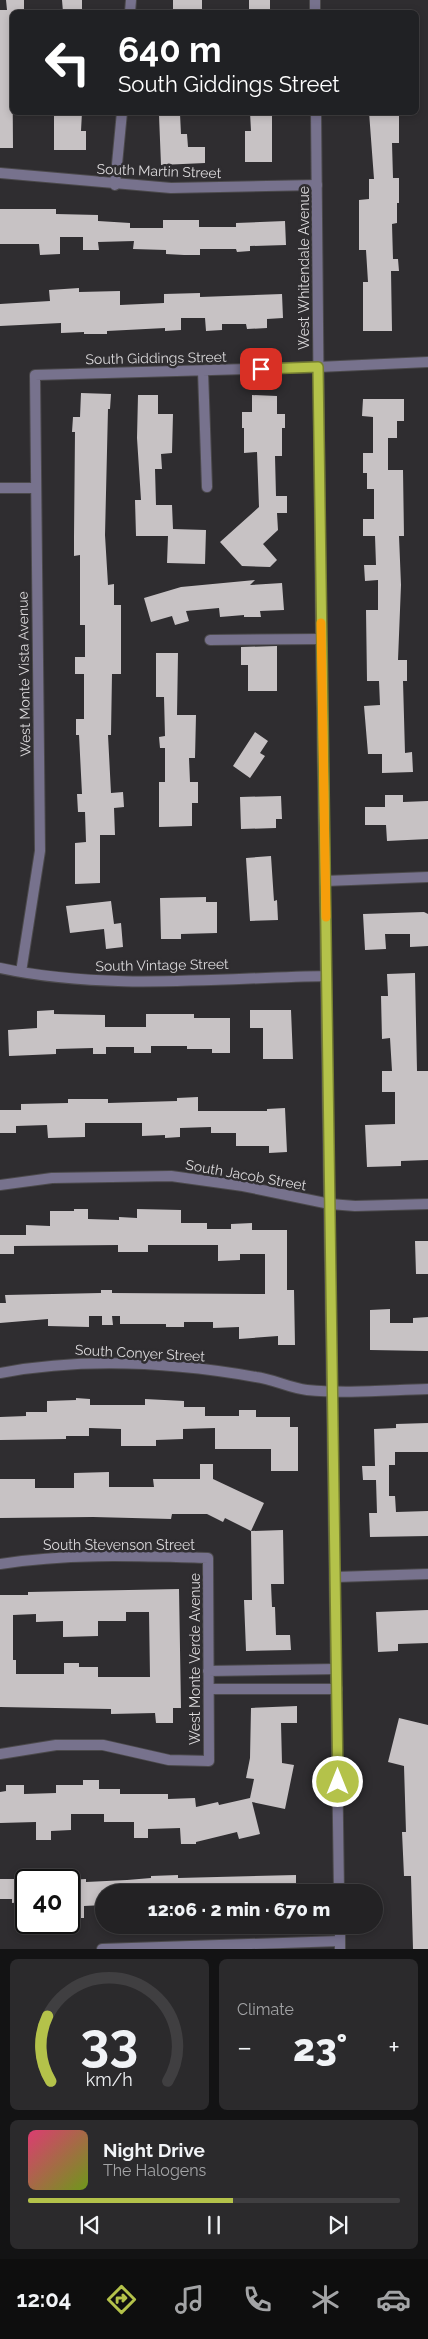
<!DOCTYPE html>
<meta charset="utf-8">
<style>
body{margin:0;font-family:Raleway,sans-serif;background:#2b2a2c;color:#f1f3f6;height:100vh;display:flex;flex-direction:column;font-size:19px;white-space:nowrap}
*{box-sizing:border-box;margin:0}
p{font-size:16px;color:#a3a4a6}
.icon{flex:none;width:28px;height:28px;fill:none;stroke:currentColor;stroke-width:2;stroke-linecap:round;stroke-linejoin:round}
.map{position:relative;height:1949px;overflow:hidden}
.details{display:flex;flex-direction:column;gap:10px;padding:10px;background:#131314;flex:1}
.details>*{flex:none}
.guide{position:absolute;left:10px;top:10px;width:409px;height:105px;border-radius:8px;box-shadow:0 2px 8px #0003,0 0 0 1px #403f41;background:#202124;color:#fff;overflow:hidden}
.speed{position:absolute;left:15px;top:1869px;display:flex;gap:10px;font-size:25px;font-weight:700;text-align:center}
.speed>*{display:grid;place-content:center;width:65px;height:65px;border-radius:50%;background:#232224;box-shadow:0 2px 8px #0003,0 0 0 1px #403f41;line-height:1}
.speed .limit{border:2px solid #111;border-radius:8px;background:#fff;color:#111}
.pin{position:absolute;display:grid;place-items:center;width:42px;height:42px;color:#fff;margin:-21px;border-radius:10px;box-shadow:0 2px 8px #0006}
.me{position:absolute;width:55px;margin:-28px;rotate:0deg;stroke-linejoin:round;filter:drop-shadow(0 0 4px #0008)}
.turn{display:flex;align-items:center;gap:18px;height:105px;padding:0 25px;font-size:22px}
.turn .icon{width:65px;height:65px;stroke-width:2.5}
.turn b{display:block;font-size:35px;line-height:42px}
.big{font-size:38px;font-weight:800;line-height:1.1}
.details .widget{flex:1;display:flex;flex-direction:column;justify-content:center;gap:8px;min-width:0;padding:0 18px;border-radius:8px;background:#2b2a2c}
.details .dial{align-items:center;gap:0}
.dial svg{height:130px;overflow:visible;fill:none;stroke:#403f41;stroke-width:7;stroke-linecap:round;text-anchor:middle}
.dial text{fill:#f1f3f6;stroke:none}
.song{display:flex;align-items:center;gap:15px}
.cover{width:60px;height:60px;border-radius:8px;background:linear-gradient(135deg,hsl(340 70% 55%),hsl(80 70% 35%))}
.played{height:5px;border-radius:2px;background:linear-gradient(90deg,#b4c24a 55%,#403f41 55%)}
.keys{display:flex;justify-content:space-around;direction:ltr}
.heat{display:flex;justify-content:space-between;align-items:center;font-size:28px;direction:ltr}
.details .tiles{flex:1;display:grid;gap:10px;grid-template-columns:1fr 1fr}
.widget:last-child{grid-column:span 2}
.trip{position:absolute;left:95px;top:1884px;width:288px;height:50px;border-radius:25px;background:#232224;box-shadow:0 2px 8px #0003,0 0 0 1px #403f41;font-weight:800;line-height:50px;text-align:center}
.tab-bar{display:flex;height:80px;justify-content:space-around;align-items:center;background:#0e0e0e;color:#a3a4a6}
.tab-bar .icon{width:35px;height:35px}
.tab-bar .current{color:#b4c24a}
.tab-bar b{font-size:22px;color:#f1f3f6}
.map>svg:first-child{display:block}
.building{fill:#c7c2c4;fill-rule:evenodd}
.lines{fill:none;stroke-linecap:round;stroke-linejoin:round}
.minor-casing{stroke:#4b494b;stroke-width:12}
.tertiary-casing{stroke:#4b494b;stroke-width:12}
.minor{stroke:#77728d;stroke-width:10}
.tertiary{stroke:#77728d;stroke-width:10}
.route-casing{stroke:#757e30;stroke-width:12}
.route{stroke:#b4c24a;stroke-width:9}
.slow{stroke:#f59e0b;stroke-width:9}
.labels{text-anchor:middle;stroke-width:5;stroke-linejoin:round;paint-order:stroke}
.street-label{font-size:14px;fill:#dbd9db;stroke:#2f2d30}
</style>
<div class="map">
<svg width="428" height="1949" viewBox="0 0 428 1949">
<rect width="100%" height="100%" fill="#2f2d30"/>
<path class="building" d="M6,0H24V12H12L13,148H0V10H7Z
M62,0H82V12H63Z
M173,0H202V12H173Z
M249,0H270V12H249Z
M54,112H82L81,131H86V150H54Z
M250,112H272V162H245V131H251Z
M369,112H399V143H392L393,178H399V203H397V223L392,224L393,259H398L399,271H391L392,331H363V282H368L366,250H359V200L369,199V179H374Z
M180,114L181,134H187L188,147H205V163L161,165L159,115Z
M0,209H56V214L98,215V221L130,223V228H163V220H199V227H236V223L285,221L286,245L250,246V251L237,252L236,249H200V255H184L166,254V250L133,249L134,241L98,242L99,250H83V237H60V254L40,255L39,244H0Z
M79,288V292L120,291V305L164,303V294L200,293V297L282,294L283,318L267,319V328L247,329L246,324H222V330L206,331L205,318H181V330L165,331V328L107,331V334H84V332L61,333V323L0,326V304L50,301L49,290Z
M81,393L111,394L110,409H108L105,535L108,585L114,584V605H121V674H112L111,735H108L111,793L123,792L124,807L114,808L115,835H100V883L75,884V843L86,842L85,812H78L77,794H82L79,735H76V719H84V674H75V657H85V625H80V555L74,556V536L75,432H72L73,417H80Z
M138,395H158V414H173L172,453L161,454L162,469H155L156,505H172L173,529L206,530L205,564L167,563L168,536H136L135,500H141L137,438Z
M252,395L277,396V414H285V428H282V456H275L276,496H287V513H277L278,530L263,544L277,560L270,567L242,566L220,542L259,507L257,452L244,453V428H242V412H252Z
M363,399H404V421H397V438H388V470H403L404,536H399L401,585L398,660H407V681H403L405,753L412,752L413,772L382,773V754H368L364,706L380,705L379,681H367L366,610H378V580L365,581L364,565H376L375,536H363V519H374V489H367V473H363V453H373V417L362,416Z
M255,580L250,585L282,583L284,610L260,611L261,617H244V615L220,617L219,608L186,611L189,621L175,625L172,616L151,622L144,598L181,587Z
M277,646V691H248V665H241V647Z
M156,653H178L177,715H196L195,758H189L190,782H198V803H192V826L159,827V782H165V748H160L159,737L165,736L164,697H156Z
M255,732L268,741L260,753L265,756L250,778L233,766Z
M385,795H403V802L428,801V839L387,841L386,825H365V807H385Z
M281,796L282,819H276V828L241,829L240,797Z
M271,856L274,901L277,900L278,920L250,921L246,858Z
M206,897V902H217V933L181,934V939H161L160,898Z
M111,901L114,924L121,923L123,947L106,949L104,929L70,933L66,906Z
M424,912L428,914V946L410,947V934H385L386,949L365,950L363,914Z
M415,973L417,1071H428V1160L401,1161V1166L367,1167L365,1125L395,1124V1092H382V1071H392L390,1038L382,1039L381,996H388L387,974Z
M54,1010V1014L105,1015V1027H146V1014H194V1018H230V1053H212V1049H187V1046H151V1053H134V1047H106V1054H93V1048L56,1049V1054L9,1056L8,1030L37,1028V1011Z
M250,1010H291L293,1059H263V1028H250Z
M198,1097V1111H267V1109L285,1108L287,1152L269,1153V1146H236V1133H211V1127L180,1128V1137L165,1138V1135L142,1136V1123H85V1137L48,1138L47,1125L16,1126V1133H0V1110H21V1104L68,1103V1099H108V1103L177,1101V1098Z
M74,1209H88V1219L119,1220V1217L137,1218V1209L181,1210V1223H207V1229H231V1224L252,1223V1230H287V1290H294L295,1345H278V1336L239,1339V1327L213,1328V1322H184V1327H166V1324H120V1316H112L113,1325H102V1316H89V1327L48,1326V1319L0,1323V1303H6L5,1295L101,1293V1290H112V1293L265,1294V1254H240V1260L218,1261V1245H148V1252H118V1245L14,1246V1254H0V1235H26V1225L50,1226V1211H74Z
M415,1241H428V1274H416Z
M390,1309V1323H413V1318L428,1317V1351L370,1350V1310Z
M76,1398L90,1399V1405H145V1399L184,1401V1407H205V1416H239V1410H256V1417H290V1427H298V1471H271V1449H215V1428L183,1429V1439L156,1440V1446H121V1429L89,1428V1436H66V1439L0,1440V1417L26,1416V1412H47V1401L76,1400Z
M428,1423V1452H395V1465H389V1496H395L396,1512L428,1511V1536L370,1537L369,1513H377L376,1480H363L362,1466H375L374,1429L396,1428V1424Z
M200,1464H213V1479L264,1503L251,1531L225,1518L223,1522L207,1514H172L171,1519L93,1517L0,1518V1479H35V1488H74V1473L109,1472V1487H154L153,1479H200Z
M283,1530L284,1584H271L272,1607H275L276,1635H290L291,1650L246,1651L244,1600H252L251,1531Z
M179,1589L181,1708H173V1723H156L155,1713L111,1714V1709L0,1707V1595H28V1592ZM126,1612H149L150,1677H98V1667H79V1663H64V1674H16V1660H13V1615L36,1614V1622L63,1621V1637L98,1636V1621H126Z
M428,1610V1643L398,1644V1651L378,1652L376,1612Z
M297,1706V1723H281L282,1763L294,1765L285,1809L252,1802L260,1834L239,1839L237,1832L196,1842V1844H181L180,1828L148,1829V1838H134V1822H104V1814H71V1830L51,1831V1840H36V1822L0,1823V1792L6,1791V1785H24V1794L56,1793V1785H83V1780H99V1789H120V1794H168V1799L195,1798L196,1807L218,1802L219,1805L250,1798L254,1779L246,1778L250,1758L251,1708Z
M399,1718L428,1725V1949H413L411,1876H404L402,1832H406L404,1766L388,1762Z
M178,1875V1878L296,1875V1892H104V1905L84,1906V1918H70L68,1880L86,1879V1882L127,1880L151,1878V1876Z
M0,1879H26V1902L12,1903V1899H0Z"/>
<g class="lines">
<defs>
<path id="minor" d="M130,12L131,0
M0,173L171,188L317,185
M115,185L122,112
M203,371L207,487
M0,488H36
M210,640L321,639
M325,881L428,877
M0,968C106,991 218,978 326,976
M21,972L40,851L35,375L318,367
M0,1185L52,1178L171,1176L243,1186L330,1204L355,1206L428,1204
M0,1373C85,1357 171,1362 256,1377C273,1379 289,1388 307,1390C347,1394 388,1390 428,1389
M0,1564C69,1553 139,1556 208,1558L209,1761L169,1760L103,1745H56L0,1754
M336,1577L428,1574
M208,1671L336,1669
M209,1689H337
M102,1949L340,1941"/>
<path id="tertiary" d="M315,0V12
M316,112L321,639L339,1892
M318,367L428,362
M340,1925V1949"/>
</defs>
<use href="#minor" class="minor-casing"/>
<use href="#tertiary" class="tertiary-casing"/>
<use href="#minor" class="minor"/>
<use href="#tertiary" class="tertiary"/>
</g>
<g class="lines">
<defs>
<path id="route" d="M261,369L318,367L338,1782"/>
</defs>
<use href="#route" class="route-casing"/>
<use href="#route" class="route"/>
<path class="slow" d="M321,623L326,917"/>
</g>
<g class="labels">
<g class="street-label">
<text transform="translate(159 171) rotate(2)" y="5">South Martin Street</text>
<text transform="translate(304 268) rotate(-90)" y="5">West Whitendale Avenue</text>
<text transform="translate(156 358) rotate(-1)" y="5">South Giddings Street</text>
<text transform="translate(24 674) rotate(-91)" y="5">West Monte Vista Avenue</text>
<text transform="translate(162 965) rotate(-1)" y="5">South Vintage Street</text>
<text transform="translate(246 1175) rotate(10)" y="5">South Jacob Street</text>
<text transform="translate(140 1353) rotate(3)" y="5">South Conyer Street</text>
<text x="119" y="1550">South Stevenson Street</text>
<text transform="translate(195 1659) rotate(-90)" y="5">West Monte Verde Avenue</text>
</g>
</g>
</svg>
<div class="speed"><div class="limit">40</div></div>
<div class="pin" style="left:261px;top:369px;background:#d93025"><svg class="icon" aria-label="arrive" viewBox="0 0 24 24"><path d="M6 21V4h12l-3 4 3 4H6"/></svg></div>
<svg class="me" style="left:338px;top:1782px" viewBox="-20 -20 40 40"><circle r="17" fill="#b4c24a" stroke="#fff" stroke-width="3"/><path d="M0-11L8 9 0 5-8 9z" fill="#fff"/></svg>
<div class="trip">12:06 · 2 min · 670 m</div>
<div class="guide">
<div class="turn"><svg class="icon" aria-label="left" viewBox="0 0 24 24"><path d="M17 20v-9H6M10 6l-5 5 5 5"/></svg><div><b>640 m</b>South Giddings Street</div></div>
</div>
</div>
<section class="details">
<div class="tiles">
<div class="widget dial"><svg viewBox="0 0 100 80">
<path d="M14 69A42 42 0 1 1 86 69"/>
<path d="M14 69A42 42 0 0 1 12 29" stroke="#b4c24a"/>
<text x="50" y="56" font-size="32" font-weight="700">33</text>
<text x="50" y="72" font-size="11">km/h</text>
</svg></div>
<div class="widget"><p>Climate</p>
<div class="heat"><a>−</a><b class="big">23°</b><a>+</a></div>
</div>
<div class="widget">
<div class="song"><i class="cover"></i><div><b>Night Drive</b><p>The Halogens</p></div></div>
<div class="played"></div>
<div class="keys"><svg class="icon" aria-label="previous" viewBox="0 0 24 24"><path d="M18 5L8 12l10 7zM5 5v14"/></svg><svg class="icon" aria-label="pause" viewBox="0 0 24 24"><path d="M8 5v14M16 5v14"/></svg><svg class="icon" aria-label="next" viewBox="0 0 24 24"><path d="M6 5l10 7-10 7zM19 5v14"/></svg></div>
</div>
</div>
</section>
<nav class="tab-bar">
<b>12:04</b>
<svg class="icon current" aria-label="directions" viewBox="0 0 24 24"><path d="M12 3l9 9-9 9-9-9zM9 14v-3h6M13 9l2 2-2 2"/></svg>
<svg class="icon" aria-label="music" viewBox="0 0 24 24"><path d="M9 18V5l10-2v13"/><circle cx="6" cy="18" r="3"/><circle cx="16" cy="16" r="3"/></svg>
<svg class="icon" aria-label="phone" viewBox="0 0 24 24"><path d="M5 4h4l2 5-3 2q2 4 5 5l2-3 5 2v4C11 20 4 13 5 4z"/></svg>
<svg class="icon" aria-label="climate" viewBox="0 0 24 24"><path d="M12 3v18M4 7l16 10M4 17L20 7"/></svg>
<svg class="icon" aria-label="car" viewBox="0 0 24 24"><path d="M5 17H2v-5l4-1 3-4h7l3 4 3 1v5h-3M9 17h6M6 11h13"/><circle cx="7" cy="17" r="2"/><circle cx="17" cy="17" r="2"/></svg>
</nav>
